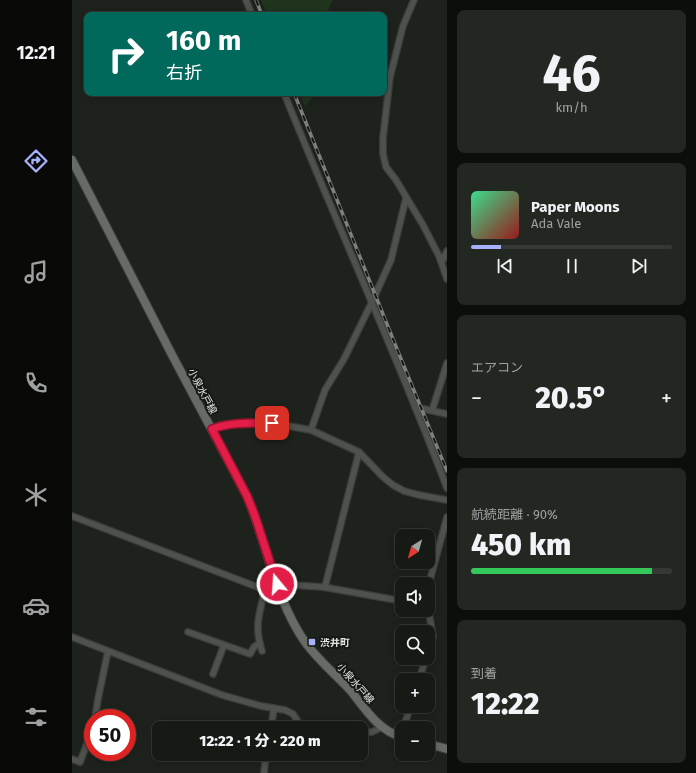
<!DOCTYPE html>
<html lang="ja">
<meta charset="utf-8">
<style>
body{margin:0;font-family:"Fira Sans","Noto Sans JP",sans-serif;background:#232722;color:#f1f3f6;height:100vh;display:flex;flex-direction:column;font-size:15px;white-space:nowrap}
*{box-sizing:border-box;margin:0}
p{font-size:13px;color:#9ea1a0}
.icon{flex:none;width:22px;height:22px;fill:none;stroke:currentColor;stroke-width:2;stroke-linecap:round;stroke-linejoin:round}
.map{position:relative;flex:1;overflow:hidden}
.panel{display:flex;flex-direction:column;gap:10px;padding:10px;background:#0c0e0c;width:249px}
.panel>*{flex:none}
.hud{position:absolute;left:12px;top:12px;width:303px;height:84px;border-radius:8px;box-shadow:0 2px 10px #0003,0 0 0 1px #353834;background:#00695c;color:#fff;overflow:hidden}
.needle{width:26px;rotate:217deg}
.buttons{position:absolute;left:323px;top:529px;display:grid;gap:8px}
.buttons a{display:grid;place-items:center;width:40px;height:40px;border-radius:8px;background:#161a15;box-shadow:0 2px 10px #0003,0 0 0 1px #353834;font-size:20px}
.speed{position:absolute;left:12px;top:709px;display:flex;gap:8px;font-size:20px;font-weight:700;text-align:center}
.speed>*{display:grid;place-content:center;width:52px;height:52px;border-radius:50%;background:#161a15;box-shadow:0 2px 10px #0003,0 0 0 1px #353834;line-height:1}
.speed .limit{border:6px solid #d22;background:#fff;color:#111}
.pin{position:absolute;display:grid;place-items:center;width:34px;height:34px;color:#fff;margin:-17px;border-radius:8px;box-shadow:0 2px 6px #0006}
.me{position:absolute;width:44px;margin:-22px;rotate:342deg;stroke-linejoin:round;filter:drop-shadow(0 0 3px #0008)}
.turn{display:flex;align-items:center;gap:14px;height:84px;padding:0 16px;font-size:18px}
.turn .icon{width:52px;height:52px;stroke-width:2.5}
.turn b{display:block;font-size:28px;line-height:34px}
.big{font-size:30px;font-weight:800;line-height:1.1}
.panel .card{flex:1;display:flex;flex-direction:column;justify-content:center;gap:6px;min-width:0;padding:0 14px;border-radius:8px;background:#232722}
.panel .dial{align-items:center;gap:0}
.dial b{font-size:52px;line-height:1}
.song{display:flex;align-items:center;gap:12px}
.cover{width:48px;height:48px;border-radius:6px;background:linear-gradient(135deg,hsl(150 70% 55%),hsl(0 70% 35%))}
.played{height:4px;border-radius:2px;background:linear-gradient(90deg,#a6b1fc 15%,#353834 15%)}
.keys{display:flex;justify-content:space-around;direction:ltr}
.heat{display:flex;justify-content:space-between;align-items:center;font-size:22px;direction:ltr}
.charge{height:6px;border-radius:3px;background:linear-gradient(90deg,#34c759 90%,#353834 0)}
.trip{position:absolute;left:80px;top:721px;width:216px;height:40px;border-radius:8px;background:#161a15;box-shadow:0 2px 10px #0003,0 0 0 1px #353834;font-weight:800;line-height:40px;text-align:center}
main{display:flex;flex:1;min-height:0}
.menu{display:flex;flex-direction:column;width:72px;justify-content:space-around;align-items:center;background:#090a08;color:#9ea1a0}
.menu .icon{width:28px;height:28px}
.menu .current{color:#a6b1fc}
.menu b{font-size:18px;color:#f1f3f6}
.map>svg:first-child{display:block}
.green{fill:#20341e}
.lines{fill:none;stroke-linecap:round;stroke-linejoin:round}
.minor-casing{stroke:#393e38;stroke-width:8}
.secondary-casing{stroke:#393e38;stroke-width:10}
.minor{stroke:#4e514d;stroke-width:5.5}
.secondary{stroke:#676b66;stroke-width:8}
.rail-casing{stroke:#7c817c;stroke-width:3.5}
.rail{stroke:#141913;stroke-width:2;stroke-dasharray:6;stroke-linecap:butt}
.route-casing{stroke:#92132f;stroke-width:10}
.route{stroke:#e11d48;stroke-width:7}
.poi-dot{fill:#a6b1fc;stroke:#141913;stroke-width:1.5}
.labels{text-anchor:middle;stroke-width:4;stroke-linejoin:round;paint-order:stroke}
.street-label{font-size:10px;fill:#e3e7e3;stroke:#141913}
.poi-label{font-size:10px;font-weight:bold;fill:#e3e7e3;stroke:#141913;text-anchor:start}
</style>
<main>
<nav class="menu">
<b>12:21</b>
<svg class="icon current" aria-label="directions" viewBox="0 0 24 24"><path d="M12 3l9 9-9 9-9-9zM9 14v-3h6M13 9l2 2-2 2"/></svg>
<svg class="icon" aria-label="music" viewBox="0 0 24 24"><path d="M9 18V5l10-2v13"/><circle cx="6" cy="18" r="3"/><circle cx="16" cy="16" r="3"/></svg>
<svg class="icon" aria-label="phone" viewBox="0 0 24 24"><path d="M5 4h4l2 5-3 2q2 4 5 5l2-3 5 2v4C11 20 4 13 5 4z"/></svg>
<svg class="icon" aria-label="climate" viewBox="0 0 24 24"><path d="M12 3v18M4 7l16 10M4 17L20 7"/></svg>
<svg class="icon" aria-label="car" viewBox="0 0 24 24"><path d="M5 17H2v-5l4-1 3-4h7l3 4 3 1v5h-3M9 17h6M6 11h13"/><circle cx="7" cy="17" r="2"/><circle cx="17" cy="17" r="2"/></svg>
<svg class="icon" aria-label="filters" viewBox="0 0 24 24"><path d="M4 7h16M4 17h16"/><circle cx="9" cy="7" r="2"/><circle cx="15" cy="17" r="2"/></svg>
</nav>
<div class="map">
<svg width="375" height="773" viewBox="0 0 375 773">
<rect width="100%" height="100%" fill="#1d231c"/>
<path class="green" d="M189,0H261L258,5L255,15H195Z
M227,93H244L233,106Z"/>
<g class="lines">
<defs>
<path id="minor" d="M174,0L180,15
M342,0L331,26L318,77L311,138V154L314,167L324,180L351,225L367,256L375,279
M212,93C265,225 325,355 375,488
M370,262L375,251
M343,407L375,414
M360,411L375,363
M140,429L148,425L172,423H199L239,430L287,452L311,477L321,485L332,491L347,495L375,500
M239,430L253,390L272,359L300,302L319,260L334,198
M0,516L193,590
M253,587L287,452
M356,587L375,517
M355,610L357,613L361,637L356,653
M116,632L178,654L182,647L188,643
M0,637L150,695L189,706L213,710L221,714L230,728
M190,651C182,627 187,614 193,590L205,584L251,587L330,601
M141,674L152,645
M347,680L354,658
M23,718L26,699L36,651
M199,728L202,708
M331,728L339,706
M289,733L300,732L310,727
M0,759L8,762L21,728
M192,773L194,754"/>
<path id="secondary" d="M0,160L99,353L175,496C195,544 203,599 233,642C246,660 264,675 279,691C293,709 307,731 330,737
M356,744L375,749"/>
</defs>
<use href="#minor" class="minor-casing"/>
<use href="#secondary" class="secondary-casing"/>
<use href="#minor" class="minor"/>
<use href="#secondary" class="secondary"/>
<defs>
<path id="rail" d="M184,0L190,15
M222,93L327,354L375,471"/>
</defs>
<use href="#rail" class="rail-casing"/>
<use href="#rail" class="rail"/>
</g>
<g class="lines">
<defs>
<path id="route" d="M200,423C179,423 159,422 140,429L175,496L183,516L205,584"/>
</defs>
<use href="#route" class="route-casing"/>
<use href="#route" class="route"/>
</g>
<rect class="poi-dot" x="236" y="638" width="8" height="8" rx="2"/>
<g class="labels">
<g class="street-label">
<text transform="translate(131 391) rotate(62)" y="4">小泉水戸線</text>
<text transform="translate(284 683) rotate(48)" y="4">小泉水戸線</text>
</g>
<g class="poi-label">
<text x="248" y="646">渋井町</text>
</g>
</g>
</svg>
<div class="buttons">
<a><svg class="needle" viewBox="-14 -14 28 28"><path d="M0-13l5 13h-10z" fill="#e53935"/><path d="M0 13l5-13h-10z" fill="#9ea1a0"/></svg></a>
<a><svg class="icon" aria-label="sound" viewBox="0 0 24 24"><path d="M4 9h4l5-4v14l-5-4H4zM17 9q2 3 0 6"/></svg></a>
<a><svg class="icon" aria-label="search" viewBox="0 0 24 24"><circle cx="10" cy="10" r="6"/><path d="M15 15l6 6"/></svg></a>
<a>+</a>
<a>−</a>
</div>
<div class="speed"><div class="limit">50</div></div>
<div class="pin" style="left:200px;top:423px;background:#d93025"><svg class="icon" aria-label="arrive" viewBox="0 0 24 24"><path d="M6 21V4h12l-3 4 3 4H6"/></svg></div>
<svg class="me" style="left:205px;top:584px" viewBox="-20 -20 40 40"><circle r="17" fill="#e11d48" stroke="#fff" stroke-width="3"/><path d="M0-11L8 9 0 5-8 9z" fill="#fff"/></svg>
<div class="trip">12:22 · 1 分 · 220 m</div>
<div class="hud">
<div class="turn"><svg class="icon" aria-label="right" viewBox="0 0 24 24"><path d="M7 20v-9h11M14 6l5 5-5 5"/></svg><div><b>160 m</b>右折</div></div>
</div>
</div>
<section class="panel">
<div class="card dial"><b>46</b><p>km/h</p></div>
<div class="card">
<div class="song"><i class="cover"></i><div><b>Paper Moons</b><p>Ada Vale</p></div></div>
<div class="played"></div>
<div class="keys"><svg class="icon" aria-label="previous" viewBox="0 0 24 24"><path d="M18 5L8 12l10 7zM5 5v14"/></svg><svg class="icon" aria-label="pause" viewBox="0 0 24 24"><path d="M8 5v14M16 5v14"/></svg><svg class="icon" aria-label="next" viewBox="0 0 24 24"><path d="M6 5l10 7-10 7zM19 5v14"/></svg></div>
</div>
<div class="card"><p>エアコン</p>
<div class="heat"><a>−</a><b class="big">20.5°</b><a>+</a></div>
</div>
<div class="card"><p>航続距離 · 90%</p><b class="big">450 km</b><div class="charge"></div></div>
<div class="card"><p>到着</p><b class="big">12:22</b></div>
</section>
</main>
